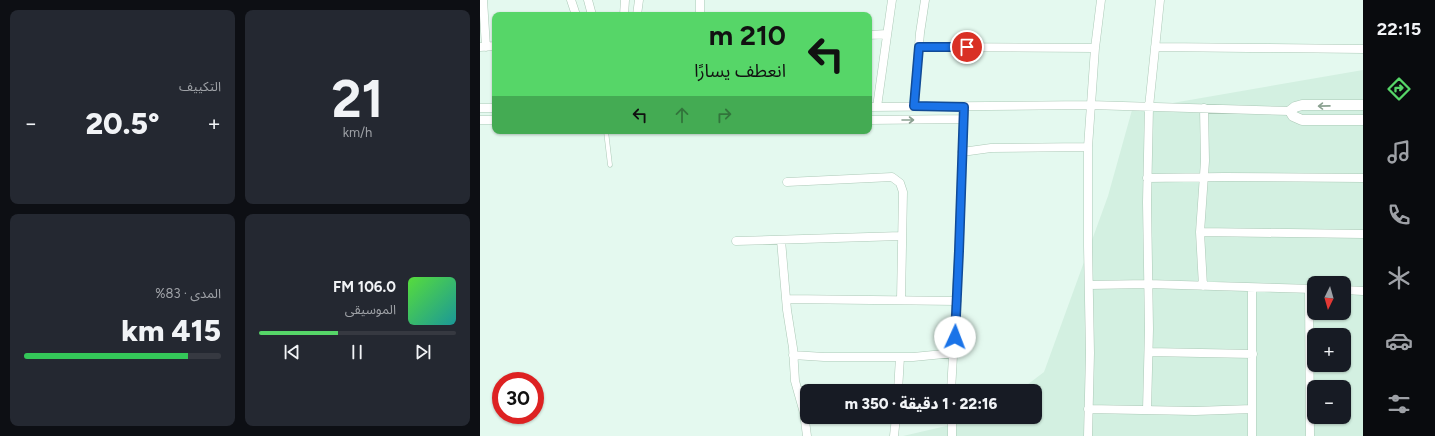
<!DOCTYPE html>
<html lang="ar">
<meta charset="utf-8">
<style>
body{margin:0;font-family:Figtree,"Noto Sans Arabic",sans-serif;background:#242831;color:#f1f3f6;direction:rtl;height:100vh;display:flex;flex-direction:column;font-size:15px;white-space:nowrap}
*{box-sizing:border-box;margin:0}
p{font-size:13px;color:#9ea1a6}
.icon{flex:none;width:22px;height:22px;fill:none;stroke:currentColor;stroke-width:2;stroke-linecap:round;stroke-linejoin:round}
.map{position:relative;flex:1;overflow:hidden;direction:ltr}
.side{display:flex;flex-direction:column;gap:10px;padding:10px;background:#0d0f14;width:480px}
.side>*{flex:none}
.guide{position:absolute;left:12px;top:12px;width:380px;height:122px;border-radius:8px;box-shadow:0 1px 3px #0004;direction:rtl;background:#56d668;color:#111;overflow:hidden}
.needle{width:26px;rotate:185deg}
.buttons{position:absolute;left:827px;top:276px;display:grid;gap:8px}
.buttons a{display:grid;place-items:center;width:44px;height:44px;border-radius:8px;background:#171b24;box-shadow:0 1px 3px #0004;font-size:20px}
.speed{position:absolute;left:12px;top:372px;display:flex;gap:8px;font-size:20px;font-weight:700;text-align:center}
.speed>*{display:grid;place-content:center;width:52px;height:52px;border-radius:50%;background:#171b24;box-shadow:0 1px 3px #0004;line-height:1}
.speed .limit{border:6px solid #d22;background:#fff;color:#111}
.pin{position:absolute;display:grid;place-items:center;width:34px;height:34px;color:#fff;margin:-17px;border:2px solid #fff;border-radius:50%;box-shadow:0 1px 4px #0007}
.me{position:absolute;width:44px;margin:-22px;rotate:2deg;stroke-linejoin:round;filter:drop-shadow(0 0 3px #0008)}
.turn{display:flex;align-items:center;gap:14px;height:84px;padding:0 20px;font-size:18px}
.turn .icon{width:52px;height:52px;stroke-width:2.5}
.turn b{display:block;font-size:28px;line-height:34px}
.lanes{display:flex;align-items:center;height:38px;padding:0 20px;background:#0003;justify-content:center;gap:20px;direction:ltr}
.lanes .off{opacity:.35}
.big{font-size:30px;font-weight:800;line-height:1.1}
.side .widget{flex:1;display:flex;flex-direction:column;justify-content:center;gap:6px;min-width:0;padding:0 14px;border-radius:8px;background:#242831}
.side .dial{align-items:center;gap:0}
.dial b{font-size:52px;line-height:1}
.song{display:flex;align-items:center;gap:12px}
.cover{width:48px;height:48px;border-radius:6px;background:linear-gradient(135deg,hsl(110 70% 55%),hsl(180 70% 35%))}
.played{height:4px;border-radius:2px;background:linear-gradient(90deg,#56d668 40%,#363941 40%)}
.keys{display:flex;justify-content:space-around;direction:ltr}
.heat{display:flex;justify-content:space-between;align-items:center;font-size:22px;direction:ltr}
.charge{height:6px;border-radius:3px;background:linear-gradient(90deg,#34c759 83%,#363941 0)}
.side .tiles{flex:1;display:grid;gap:10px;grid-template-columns:repeat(2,1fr)}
.trip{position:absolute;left:320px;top:384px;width:242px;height:40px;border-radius:8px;background:#171b24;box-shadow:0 1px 3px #0004;font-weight:800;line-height:40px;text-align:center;direction:rtl}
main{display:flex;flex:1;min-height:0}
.menu{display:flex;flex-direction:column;width:72px;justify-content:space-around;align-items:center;background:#090b0e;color:#9ea1a6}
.menu .icon{width:28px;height:28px}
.menu .current{color:#56d668}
.menu b{font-size:18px;color:#f1f3f6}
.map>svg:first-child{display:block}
.residential{fill:#d3f0e1;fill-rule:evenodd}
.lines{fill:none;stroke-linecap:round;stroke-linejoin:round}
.service-casing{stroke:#acc9b7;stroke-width:5}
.minor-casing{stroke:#acc9b7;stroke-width:9}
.tertiary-casing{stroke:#acc9b7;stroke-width:11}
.service{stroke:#fff;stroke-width:4}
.minor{stroke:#fff;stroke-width:8}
.tertiary{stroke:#fff;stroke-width:10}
.oneway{stroke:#8ba191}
.route-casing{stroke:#114b97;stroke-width:10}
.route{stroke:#1a73e8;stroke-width:7}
</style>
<main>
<nav class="menu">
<b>22:15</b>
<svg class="icon current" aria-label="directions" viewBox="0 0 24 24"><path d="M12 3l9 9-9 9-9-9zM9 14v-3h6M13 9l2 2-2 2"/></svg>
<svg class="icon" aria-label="music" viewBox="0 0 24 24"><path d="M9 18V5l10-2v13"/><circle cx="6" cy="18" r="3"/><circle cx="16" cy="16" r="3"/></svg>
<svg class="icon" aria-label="phone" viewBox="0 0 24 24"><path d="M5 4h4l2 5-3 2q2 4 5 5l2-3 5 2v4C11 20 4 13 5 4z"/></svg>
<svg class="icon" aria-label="climate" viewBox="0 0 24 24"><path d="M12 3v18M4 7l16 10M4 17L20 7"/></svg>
<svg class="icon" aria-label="car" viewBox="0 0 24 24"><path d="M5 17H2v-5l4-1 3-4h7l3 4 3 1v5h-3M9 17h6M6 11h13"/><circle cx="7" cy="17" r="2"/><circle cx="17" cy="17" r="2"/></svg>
<svg class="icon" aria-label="filters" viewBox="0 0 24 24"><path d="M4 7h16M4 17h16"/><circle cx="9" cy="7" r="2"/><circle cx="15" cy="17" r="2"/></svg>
</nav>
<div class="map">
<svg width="883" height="436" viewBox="0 0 883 436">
<rect width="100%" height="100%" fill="#e4f9ef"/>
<path class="residential" d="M883,70V436H423L505,417H555V391H539L564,372L628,196L652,110ZM834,283H864V313H834ZM834,335H864V365H834ZM834,387H864V417H834Z"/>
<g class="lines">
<defs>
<path id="service" d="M126,131L130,165"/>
<path id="minor" d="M3,0L6,47
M91,0L96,15
M108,0L112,15
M144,15L145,0
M157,15L159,0
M220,15V0
M389,35L407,34
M0,47L15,46
M439,47L615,48
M675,47L883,49
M434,106L440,33L445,0
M389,107L610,105L810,111
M397,107L412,0
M0,108H15
M0,120H15
M389,120L483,119
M482,152L511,148L608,147
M667,178L744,177L883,178
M307,182L412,177L420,183L423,192L421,300
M720,232L883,234
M301,240L307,310L313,348L315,381L324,413L327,436
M256,241L421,236
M609,285L668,284L834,289
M723,286L720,232L725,161L724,108
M829,289L830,436
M864,290L883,291
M306,299L477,301
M669,352L773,354
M313,355L344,357H433L474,353
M418,391L420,357
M471,391L479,251L484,107
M608,409L715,411L772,409
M667,410L669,329L667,202L669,107L680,0
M472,417V436
M414,436L416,417
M608,436L610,353L608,246V147L615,48L621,0
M772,436V288"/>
<path id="tertiary" d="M883,105H822L815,107L810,111L813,116L822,120H883"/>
</defs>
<use href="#service" class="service-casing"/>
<use href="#minor" class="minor-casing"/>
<use href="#tertiary" class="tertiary-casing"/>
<use href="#service" class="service"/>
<use href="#minor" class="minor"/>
<use href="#tertiary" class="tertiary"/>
</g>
<defs><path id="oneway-shaft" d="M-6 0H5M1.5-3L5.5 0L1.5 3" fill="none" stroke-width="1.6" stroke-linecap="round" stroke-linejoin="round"/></defs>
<g class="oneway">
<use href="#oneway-shaft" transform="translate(844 106) rotate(179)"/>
<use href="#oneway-shaft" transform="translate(428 120)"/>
</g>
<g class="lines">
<defs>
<path id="route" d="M475,337L479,251L484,107L434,106L439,47H487"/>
</defs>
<use href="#route" class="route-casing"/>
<use href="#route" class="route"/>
</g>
</svg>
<div class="buttons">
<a><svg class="needle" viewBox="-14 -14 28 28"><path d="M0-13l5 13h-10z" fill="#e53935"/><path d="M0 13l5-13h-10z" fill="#9ea1a6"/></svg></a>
<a>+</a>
<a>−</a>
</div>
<div class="speed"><div class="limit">30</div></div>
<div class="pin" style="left:487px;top:47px;background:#d93025"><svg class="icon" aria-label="arrive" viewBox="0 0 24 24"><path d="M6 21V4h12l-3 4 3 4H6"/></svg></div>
<svg class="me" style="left:475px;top:337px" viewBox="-20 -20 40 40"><circle r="19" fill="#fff"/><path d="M0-13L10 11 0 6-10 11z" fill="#1a73e8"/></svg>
<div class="trip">22:16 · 1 دقيقة · 350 m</div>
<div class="guide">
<div class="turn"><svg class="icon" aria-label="left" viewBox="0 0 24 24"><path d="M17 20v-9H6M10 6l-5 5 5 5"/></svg><div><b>210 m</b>انعطف يسارًا</div></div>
<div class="lanes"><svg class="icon" aria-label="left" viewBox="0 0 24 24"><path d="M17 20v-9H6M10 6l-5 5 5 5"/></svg><svg class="icon off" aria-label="ahead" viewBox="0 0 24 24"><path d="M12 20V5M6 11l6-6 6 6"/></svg><svg class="icon off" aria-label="right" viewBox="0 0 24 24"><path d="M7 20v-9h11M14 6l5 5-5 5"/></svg></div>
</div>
</div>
<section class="side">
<div class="tiles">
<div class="widget dial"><b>21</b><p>km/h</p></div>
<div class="widget"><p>التكييف</p>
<div class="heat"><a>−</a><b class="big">20.5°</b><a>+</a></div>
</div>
<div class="widget">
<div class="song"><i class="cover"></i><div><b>106.0 FM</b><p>الموسيقى</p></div></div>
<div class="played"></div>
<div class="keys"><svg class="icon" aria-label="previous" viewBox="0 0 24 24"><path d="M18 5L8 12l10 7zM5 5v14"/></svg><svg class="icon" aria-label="pause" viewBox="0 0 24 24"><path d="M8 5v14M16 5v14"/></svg><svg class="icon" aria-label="next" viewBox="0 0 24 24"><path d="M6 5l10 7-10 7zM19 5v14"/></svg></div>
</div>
<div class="widget"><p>المدى · 83%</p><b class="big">415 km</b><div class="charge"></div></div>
</div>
</section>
</main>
